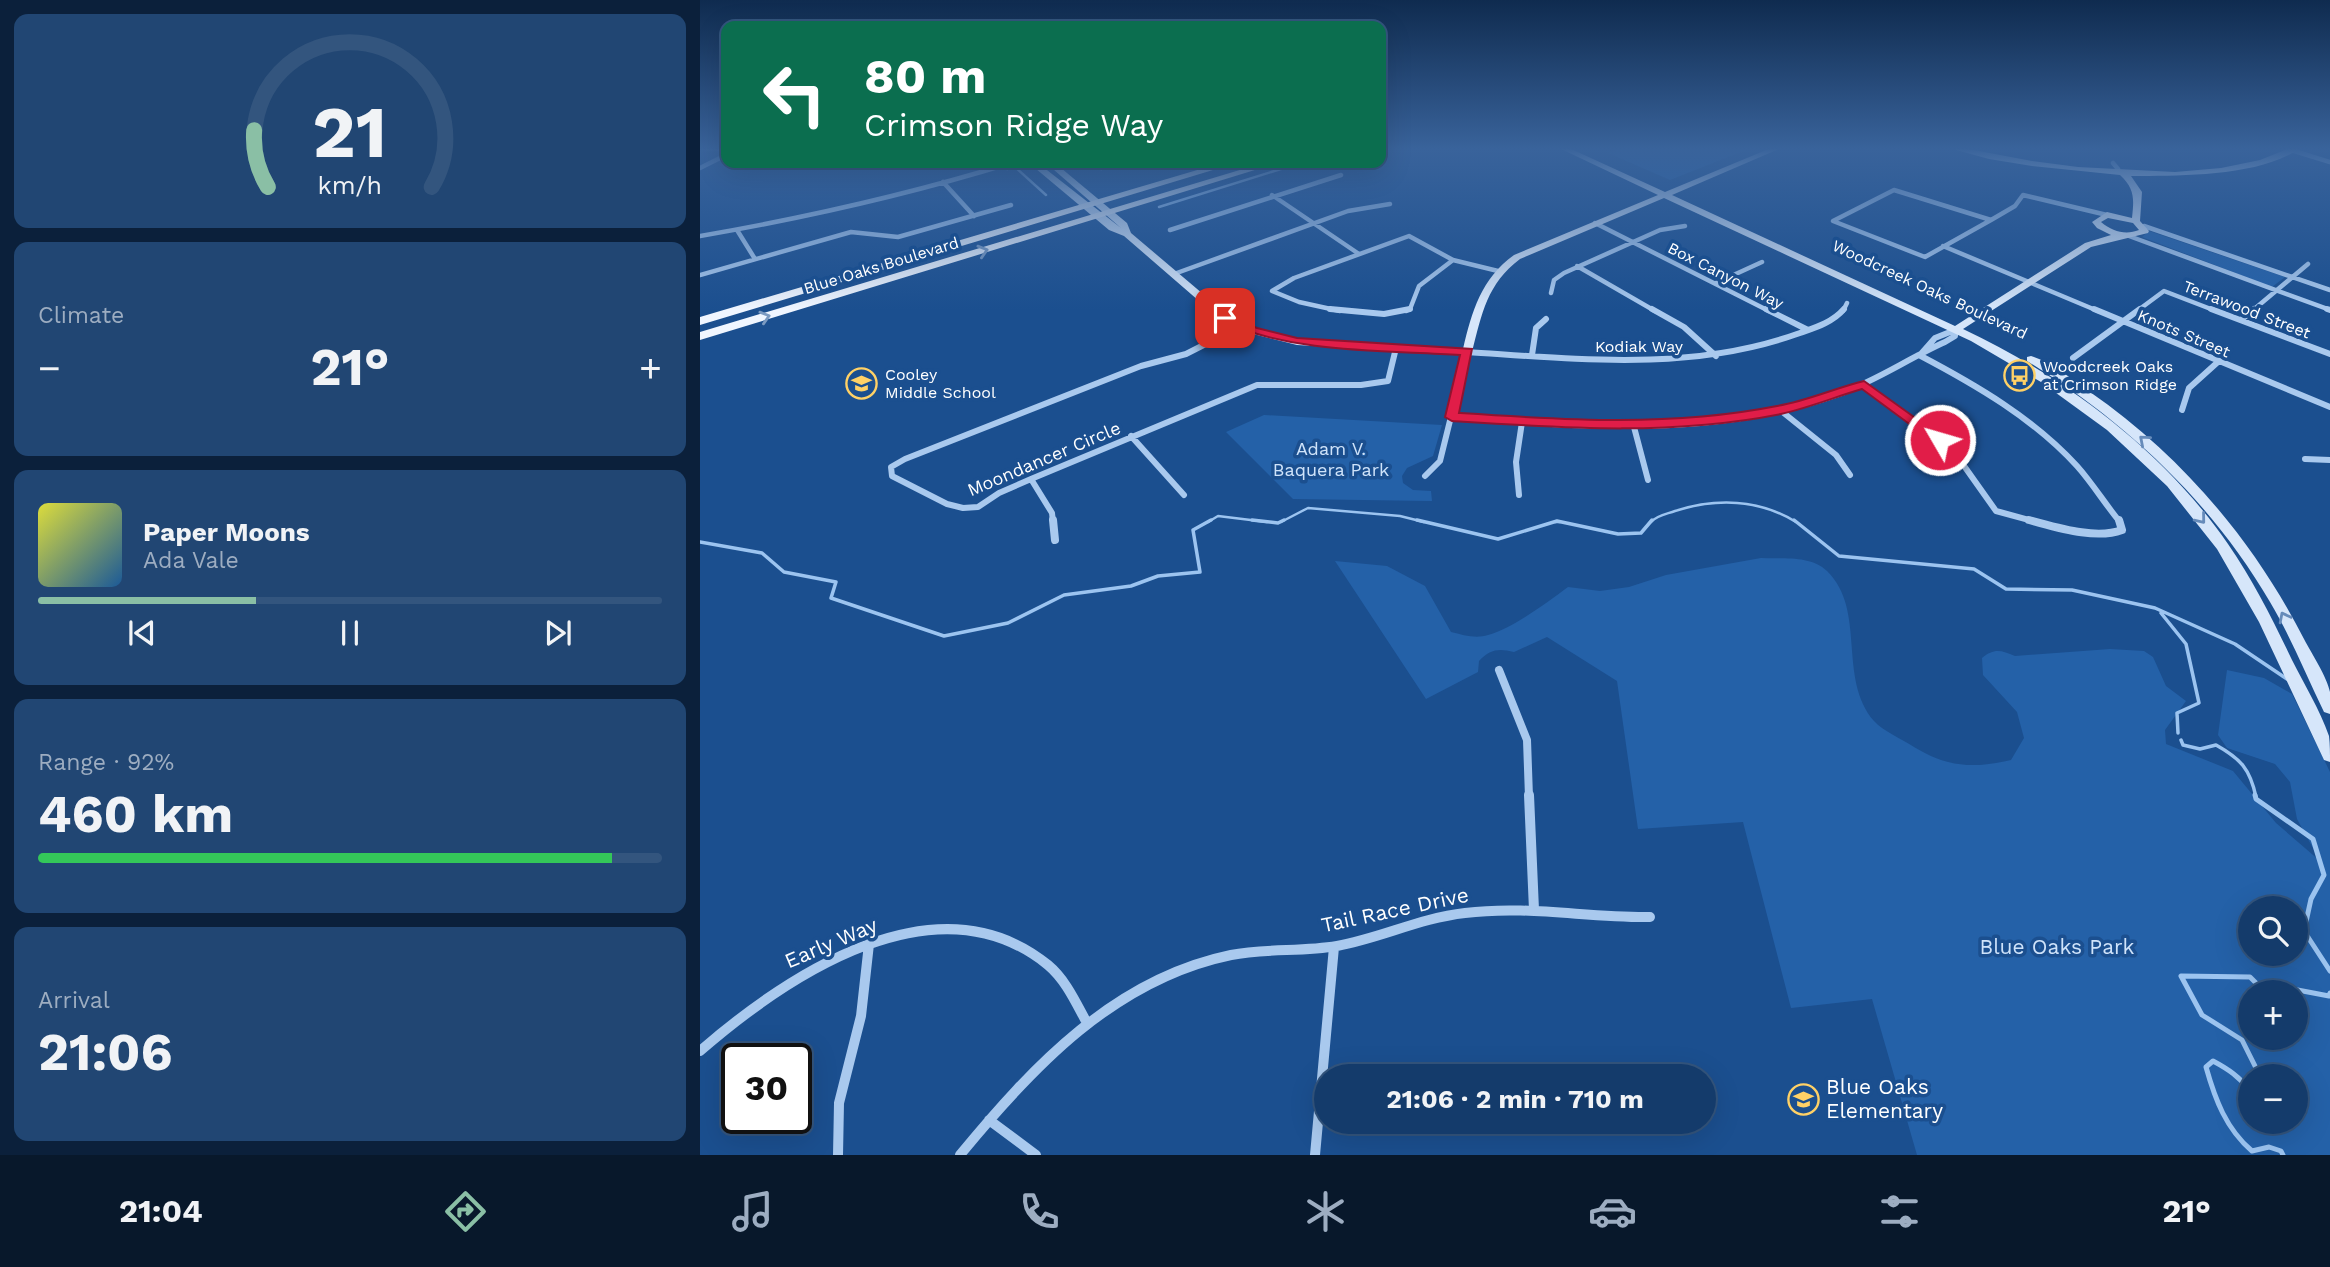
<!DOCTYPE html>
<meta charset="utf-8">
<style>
body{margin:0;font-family:"Work Sans",sans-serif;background:#214673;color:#f1f3f6;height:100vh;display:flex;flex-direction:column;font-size:26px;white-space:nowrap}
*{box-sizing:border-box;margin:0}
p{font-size:23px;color:#9dadc1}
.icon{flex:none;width:38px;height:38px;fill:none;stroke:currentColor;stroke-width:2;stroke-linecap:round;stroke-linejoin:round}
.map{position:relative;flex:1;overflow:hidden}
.sheet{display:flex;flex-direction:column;gap:14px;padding:14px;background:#0b203b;width:700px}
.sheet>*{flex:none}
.hud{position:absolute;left:21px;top:21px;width:665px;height:147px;border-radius:14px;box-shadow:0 7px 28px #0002,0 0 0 2px #33557e;background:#0b6e4f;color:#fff;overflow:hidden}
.buttons{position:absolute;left:1538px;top:896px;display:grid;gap:14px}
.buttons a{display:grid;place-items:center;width:70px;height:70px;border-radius:50%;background:#143b6b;box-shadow:0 7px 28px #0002,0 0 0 2px #33557e;font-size:35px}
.speed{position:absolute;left:21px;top:1043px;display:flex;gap:14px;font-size:35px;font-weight:700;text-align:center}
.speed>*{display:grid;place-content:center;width:91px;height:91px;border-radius:50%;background:#143b6b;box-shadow:0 7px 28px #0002,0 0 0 2px #33557e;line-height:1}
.speed .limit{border:4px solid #111;border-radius:10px;background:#fff;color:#111}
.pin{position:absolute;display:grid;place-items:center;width:60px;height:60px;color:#fff;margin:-30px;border-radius:14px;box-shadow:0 4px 10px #0006}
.me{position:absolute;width:77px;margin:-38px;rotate:308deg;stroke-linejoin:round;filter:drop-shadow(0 0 5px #0008)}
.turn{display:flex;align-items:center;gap:24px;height:147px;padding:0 28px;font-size:32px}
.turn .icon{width:91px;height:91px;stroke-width:2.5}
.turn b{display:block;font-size:49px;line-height:60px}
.big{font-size:52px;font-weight:700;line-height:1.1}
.sheet .widget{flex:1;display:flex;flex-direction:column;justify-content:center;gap:10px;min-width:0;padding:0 24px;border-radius:14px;background:#214673}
.sheet .dial{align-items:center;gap:0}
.dial svg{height:182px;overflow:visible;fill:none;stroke:#33557e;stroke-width:7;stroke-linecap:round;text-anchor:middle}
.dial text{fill:#f1f3f6;stroke:none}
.song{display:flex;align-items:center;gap:21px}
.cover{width:84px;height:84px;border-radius:10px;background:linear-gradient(135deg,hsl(60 70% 55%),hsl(210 70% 35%))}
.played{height:7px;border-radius:4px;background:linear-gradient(90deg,#8abfa5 35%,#33557e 35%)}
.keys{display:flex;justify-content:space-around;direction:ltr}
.heat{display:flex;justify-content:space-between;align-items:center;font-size:38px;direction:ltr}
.charge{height:10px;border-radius:5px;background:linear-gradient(90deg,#34c759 92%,#33557e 0)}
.trip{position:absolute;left:614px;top:1064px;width:402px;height:70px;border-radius:35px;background:#143b6b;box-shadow:0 7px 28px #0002,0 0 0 2px #33557e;font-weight:700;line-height:70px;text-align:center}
.tab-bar{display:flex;height:112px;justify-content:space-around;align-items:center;background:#08182b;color:#9dadc1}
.tab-bar .icon{width:49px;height:49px}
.tab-bar .current{color:#8abfa5}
.tab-bar b{font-size:32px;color:#f1f3f6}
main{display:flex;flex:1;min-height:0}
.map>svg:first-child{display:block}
.green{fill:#2461a8;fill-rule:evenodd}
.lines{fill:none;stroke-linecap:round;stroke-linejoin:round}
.stream-far2{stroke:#9cc4f0;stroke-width:2.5}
.stream-far1{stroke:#9cc4f0;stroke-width:3.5}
.stream{stroke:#9cc4f0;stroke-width:5}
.street-far3{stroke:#a9c9ee;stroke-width:4.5}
.street-far2{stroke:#a9c9ee;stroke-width:6}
.street-far1{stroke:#a9c9ee;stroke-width:8}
.street{stroke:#a9c9ee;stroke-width:10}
.secondary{fill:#d6e6fa;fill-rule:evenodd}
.primary{fill:#f0f6ff;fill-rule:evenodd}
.oneway{stroke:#7b9ac1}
.oneway2{stroke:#668bba}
.route{fill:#e11d48;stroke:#92132f;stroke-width:2}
.labels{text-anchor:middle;stroke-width:7;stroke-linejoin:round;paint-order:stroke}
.far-street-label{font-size:16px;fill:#fff;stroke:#1b4f8f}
.far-poi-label{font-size:16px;fill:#fff;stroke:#1b4f8f;text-anchor:start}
.park-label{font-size:18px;fill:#cfe3fa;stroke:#1b4f8f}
.street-label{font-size:18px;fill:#fff;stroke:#1b4f8f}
.near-street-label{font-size:21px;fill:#fff;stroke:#1b4f8f}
.near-park-label{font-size:21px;fill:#cfe3fa;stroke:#1b4f8f}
.near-poi-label{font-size:21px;fill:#fff;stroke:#1b4f8f;text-anchor:start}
</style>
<main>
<section class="sheet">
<div class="widget dial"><svg viewBox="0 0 100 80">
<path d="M14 69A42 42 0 1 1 86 69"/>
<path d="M14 69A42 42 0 0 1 8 44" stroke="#8abfa5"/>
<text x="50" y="56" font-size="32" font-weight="700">21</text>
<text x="50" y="72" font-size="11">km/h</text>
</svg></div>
<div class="widget"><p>Climate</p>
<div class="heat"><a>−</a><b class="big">21°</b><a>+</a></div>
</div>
<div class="widget">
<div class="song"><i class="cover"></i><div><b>Paper Moons</b><p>Ada Vale</p></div></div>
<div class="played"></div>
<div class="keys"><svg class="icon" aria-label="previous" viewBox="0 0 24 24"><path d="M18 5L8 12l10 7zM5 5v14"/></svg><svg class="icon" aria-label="pause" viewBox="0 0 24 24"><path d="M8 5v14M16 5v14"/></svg><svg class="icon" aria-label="next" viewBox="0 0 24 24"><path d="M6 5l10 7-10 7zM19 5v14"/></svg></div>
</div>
<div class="widget"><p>Range · 92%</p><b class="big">460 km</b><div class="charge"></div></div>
<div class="widget"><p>Arrival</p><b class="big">21:06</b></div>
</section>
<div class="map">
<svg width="1630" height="1155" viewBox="0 0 1630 1155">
<rect width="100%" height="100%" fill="#1b4f8f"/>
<path class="green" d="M921,148H1051L970,180L908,153Z
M1449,231L1585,277L1572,287L1442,237Z
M564,415L742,425L733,456L707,468L702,476L703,483L713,490L731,491L732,501L593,499L526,432Z
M1061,558C1082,559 1111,555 1127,571C1167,610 1137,678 1174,721C1183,731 1202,739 1214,747C1247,767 1273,769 1311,760L1324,738L1317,712L1283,675L1282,658C1294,648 1301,650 1315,656L1410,649L1444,651L1453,657L1466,686L1486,701L1465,730L1466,744L1533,771L1576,823L1620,861L1597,819L1590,782L1575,764L1527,748L1518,735L1527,670L1564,678L1592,694L1630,772V1155H1217L1172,999L1091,1008L1043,822L938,829L917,681L847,637L814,652C799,648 790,649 779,661L778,672L726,699L635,561L687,566L725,586L751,632C763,635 776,639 788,635C813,628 848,602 868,587L900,591L929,587L966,575ZM1550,908H1596V954H1550ZM1550,992H1596V1038H1550ZM1550,1076H1596V1122H1550Z"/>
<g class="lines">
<path class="stream-far2" d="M314,166L346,195
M459,207L600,163
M508,522L518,516L567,522
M581,522L608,508L700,516L724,522
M855,522H860
M951,522C957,515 967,514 975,511C1016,498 1059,499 1096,522"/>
<path class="stream-far1" d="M552,520L578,523L584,520
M717,520L798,539L857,521L918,534L941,533L952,520
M1094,520L1139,556L1274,569L1306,589L1372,590L1455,608L1535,644L1587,679
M0,542L62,553L84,572L136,582L131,598L244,636L308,623L364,595L431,586L458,576L500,572L493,530L511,520
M1461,613L1486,644L1499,703L1477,713L1478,733
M1481,740L1483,745L1500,749L1516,745C1541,759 1550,769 1556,797"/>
<path class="stream" d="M1555,795L1556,799L1613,839L1624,875L1611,899L1604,931L1630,971
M1586,992L1587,988L1629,996L1630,993
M1560,1076L1542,1040L1502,1015L1481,976L1550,977L1565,992
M1550,1091C1540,1077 1528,1069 1513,1061L1506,1067C1515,1099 1526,1129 1552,1151L1569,1147L1581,1151L1583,1155"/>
<path class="street-far3" d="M1591,150L1630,162
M1413,163L1418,169
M0,168L26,155
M307,168L328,163
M401,168L419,163
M243,182L274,216
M1194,190L1291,220L1225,257L1133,221Z
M572,195L659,254
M1291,220L1315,206L1323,195L1407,215
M895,223L1069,311
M1444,226L1630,290
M37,230L55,259
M470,230L641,175
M0,236C104,218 210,194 311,163
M1429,236L1630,310
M1243,246L1398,311
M753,260L798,271
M877,266L955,311
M474,274L648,211L690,204
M0,275L151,232L198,237L311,205
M1016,283L1062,262
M851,293L854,280L864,273L960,230L985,226
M640,311L599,302L572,291L594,278L709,236L753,260
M706,311L710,309L719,286L753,260
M1143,311L1147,303
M1437,311L1464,291L1516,311
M1552,311L1608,264"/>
<path class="street-far2" d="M630,309L684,314L710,309
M952,309L984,327L1016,356
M1066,309L1108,330
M1394,309L1630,407
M1511,309L1630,354
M1627,309L1630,310
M1541,320L1554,309
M541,326L486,354L441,366L205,459L191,467L192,476L247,504L263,508L278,507L299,493L331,479L557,385H661L688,381L696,348
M832,355L836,328L846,319
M1219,355C1276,385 1333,418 1377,466C1393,484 1405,504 1420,522
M1220,355L1235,338L1255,330
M1373,358L1440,309
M1164,385L1257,456L1296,511L1336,522
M1080,410L1136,455L1150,475
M1482,410L1489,388L1519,361
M752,417C880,427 1016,438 1139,394C1176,381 1209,358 1245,342L1255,336V330
M934,427L948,480
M431,436L484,495
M1605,459L1630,460
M725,476L740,461L767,352C877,359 991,372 1097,334C1114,328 1132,323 1144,309
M331,479L352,513L353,522
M819,495L816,462L822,422"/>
<path class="street-far1" d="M353,520L355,540
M1329,520C1356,527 1395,540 1422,530L1419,520
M799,670L827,740L829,797"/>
<path class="street" d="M829,795L834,910
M0,1051C89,974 237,875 348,965C366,980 376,1003 387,1023
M289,1120L336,1155
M138,1155L139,1103L161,1016L169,944
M260,1155C333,1066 415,979 531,955C566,948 602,952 637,946C681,938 720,918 765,913C827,905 888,918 950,917
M615,1155L634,947"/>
<path class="secondary" d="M0,148H26V151L0,150Z
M859,148H869L965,192L1071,148H1081L972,195L1255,326L1385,243L1411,235L1397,228L1392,222L1407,212L1432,218C1434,199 1435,189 1420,175L1332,166L1289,159L1249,148H1263L1332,161L1378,167L1475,172L1521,168L1560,160L1590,148H1600C1561,177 1478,176 1431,176L1442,192L1440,221L1449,231L1448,233L1391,247L1263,329C1365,377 1464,451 1528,544C1553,580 1573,620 1592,660C1604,684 1620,710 1629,736C1630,744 1630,754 1630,762L1624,760L1559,622L1517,549L1467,486L1407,430L1341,382L1271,341L964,198L820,259C787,284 782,313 772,352L767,355L597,345L549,333L521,320L424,236L409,230L329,163H338L421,228L346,163H355L427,223L431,233L529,316L557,329L597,339L763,349C772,311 781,279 814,255L958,195ZM1408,218L1433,223L1439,230C1426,235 1413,232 1401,222Z
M1331,356C1352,363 1372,379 1390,392C1481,455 1554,541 1604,639C1612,654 1627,677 1630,692C1630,699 1630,707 1630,714L1624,712C1606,675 1591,637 1570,602C1511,501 1426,422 1327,361V357Z"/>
<path class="primary" d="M563,163H578L0,340V332Z
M504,168L513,170L0,325V317Z"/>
</g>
<defs><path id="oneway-chevron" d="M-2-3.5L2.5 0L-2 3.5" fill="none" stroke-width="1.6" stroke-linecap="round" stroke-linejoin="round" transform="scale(1.75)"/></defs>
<g class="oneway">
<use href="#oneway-chevron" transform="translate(283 251) rotate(-17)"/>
<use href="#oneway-chevron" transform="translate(65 317) rotate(-17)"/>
</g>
<g class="oneway2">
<use href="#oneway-chevron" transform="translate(1444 440) rotate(-139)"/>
<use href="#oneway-chevron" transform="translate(1501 519) rotate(51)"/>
<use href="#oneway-chevron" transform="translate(1584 617) rotate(-117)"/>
</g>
<linearGradient id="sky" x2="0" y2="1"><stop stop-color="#0f2b4f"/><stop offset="0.48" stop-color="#39639b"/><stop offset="1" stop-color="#39639b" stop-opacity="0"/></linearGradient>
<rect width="1630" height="310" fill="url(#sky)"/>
<path class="route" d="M525,315L557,328L597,338L772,349L759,413C866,420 971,427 1077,406C1107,401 1135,388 1164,381L1246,440L1235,443L1162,389C1135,397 1108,408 1081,414C971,436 862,428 752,421L745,417L760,355C680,350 596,354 521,321V316Z"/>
<defs>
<symbol id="bus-ring" viewBox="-11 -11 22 22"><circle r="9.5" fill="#1b4f8f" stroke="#ffd166" stroke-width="1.5"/><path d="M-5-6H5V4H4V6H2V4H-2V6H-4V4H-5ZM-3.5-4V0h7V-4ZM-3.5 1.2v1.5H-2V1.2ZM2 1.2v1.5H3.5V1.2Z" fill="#ffd166"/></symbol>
<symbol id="school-ring" viewBox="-11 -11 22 22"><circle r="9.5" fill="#1b4f8f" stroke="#ffd166" stroke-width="1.5"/><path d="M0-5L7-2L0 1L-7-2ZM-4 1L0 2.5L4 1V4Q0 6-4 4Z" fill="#ffd166"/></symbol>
</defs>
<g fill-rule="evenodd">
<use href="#bus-ring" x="1302" y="358" width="35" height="35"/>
<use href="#school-ring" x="144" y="366" width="35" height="35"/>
<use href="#school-ring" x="1086" y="1082" width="35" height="35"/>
</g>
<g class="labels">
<g class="far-street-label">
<text transform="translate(181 265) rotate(-17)" y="6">Blue Oaks Boulevard</text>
<text transform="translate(1026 275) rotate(27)" y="6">Box Canyon Way</text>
<text transform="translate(1230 289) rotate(25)" y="6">Woodcreek Oaks Boulevard</text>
<text transform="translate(1547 309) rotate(21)" y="6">Terrawood Street</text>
<text transform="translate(1484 333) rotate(23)" y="6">Knots Street</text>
<text x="939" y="352">Kodiak Way</text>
</g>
<g class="far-poi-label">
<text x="1343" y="372">Woodcreek Oaks<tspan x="1343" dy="18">at Crimson Ridge</tspan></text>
<text x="185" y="380">Cooley<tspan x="185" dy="18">Middle School</tspan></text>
</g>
<g class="park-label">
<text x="631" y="455">Adam V.<tspan x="631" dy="21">Baquera Park</tspan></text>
</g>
<g class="street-label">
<text transform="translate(344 459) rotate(-23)" y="6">Moondancer Circle</text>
</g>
<g class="near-street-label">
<text transform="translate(695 910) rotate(-12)" y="7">Tail Race Drive</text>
<text transform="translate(131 943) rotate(-23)" y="7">Early Way</text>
</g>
<g class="near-park-label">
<text x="1357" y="954">Blue Oaks Park</text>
</g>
<g class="near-poi-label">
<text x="1126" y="1094">Blue Oaks<tspan x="1126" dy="24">Elementary</tspan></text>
</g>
</g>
</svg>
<div class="buttons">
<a><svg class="icon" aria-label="search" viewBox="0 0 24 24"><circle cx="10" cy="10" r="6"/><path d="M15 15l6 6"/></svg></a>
<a>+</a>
<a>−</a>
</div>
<div class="speed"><div class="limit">30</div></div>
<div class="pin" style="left:525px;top:318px;background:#d93025"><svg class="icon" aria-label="arrive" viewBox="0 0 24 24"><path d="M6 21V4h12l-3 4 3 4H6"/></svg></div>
<svg class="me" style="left:1240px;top:440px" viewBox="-20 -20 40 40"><circle r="17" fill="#e11d48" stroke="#fff" stroke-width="3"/><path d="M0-11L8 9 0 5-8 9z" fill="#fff"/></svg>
<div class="trip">21:06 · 2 min · 710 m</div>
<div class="hud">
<div class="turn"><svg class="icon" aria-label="left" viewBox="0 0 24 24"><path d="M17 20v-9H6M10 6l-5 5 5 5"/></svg><div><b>80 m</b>Crimson Ridge Way</div></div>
</div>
</div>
</main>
<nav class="tab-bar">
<b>21:04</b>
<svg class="icon current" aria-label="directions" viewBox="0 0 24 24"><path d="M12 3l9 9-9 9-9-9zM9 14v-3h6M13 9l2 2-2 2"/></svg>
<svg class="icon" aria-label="music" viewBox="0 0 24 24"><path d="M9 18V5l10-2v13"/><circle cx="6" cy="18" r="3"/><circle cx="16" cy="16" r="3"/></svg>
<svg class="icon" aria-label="phone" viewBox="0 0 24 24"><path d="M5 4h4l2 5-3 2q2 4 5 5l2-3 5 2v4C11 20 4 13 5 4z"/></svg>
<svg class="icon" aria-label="climate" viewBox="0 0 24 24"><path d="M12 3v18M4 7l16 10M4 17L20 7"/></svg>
<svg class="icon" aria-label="car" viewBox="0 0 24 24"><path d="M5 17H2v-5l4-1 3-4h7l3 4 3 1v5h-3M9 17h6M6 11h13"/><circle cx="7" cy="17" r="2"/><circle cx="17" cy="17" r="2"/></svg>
<svg class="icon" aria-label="filters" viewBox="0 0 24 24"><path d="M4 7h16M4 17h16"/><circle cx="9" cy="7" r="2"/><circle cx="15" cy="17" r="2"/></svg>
<b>21°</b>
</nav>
